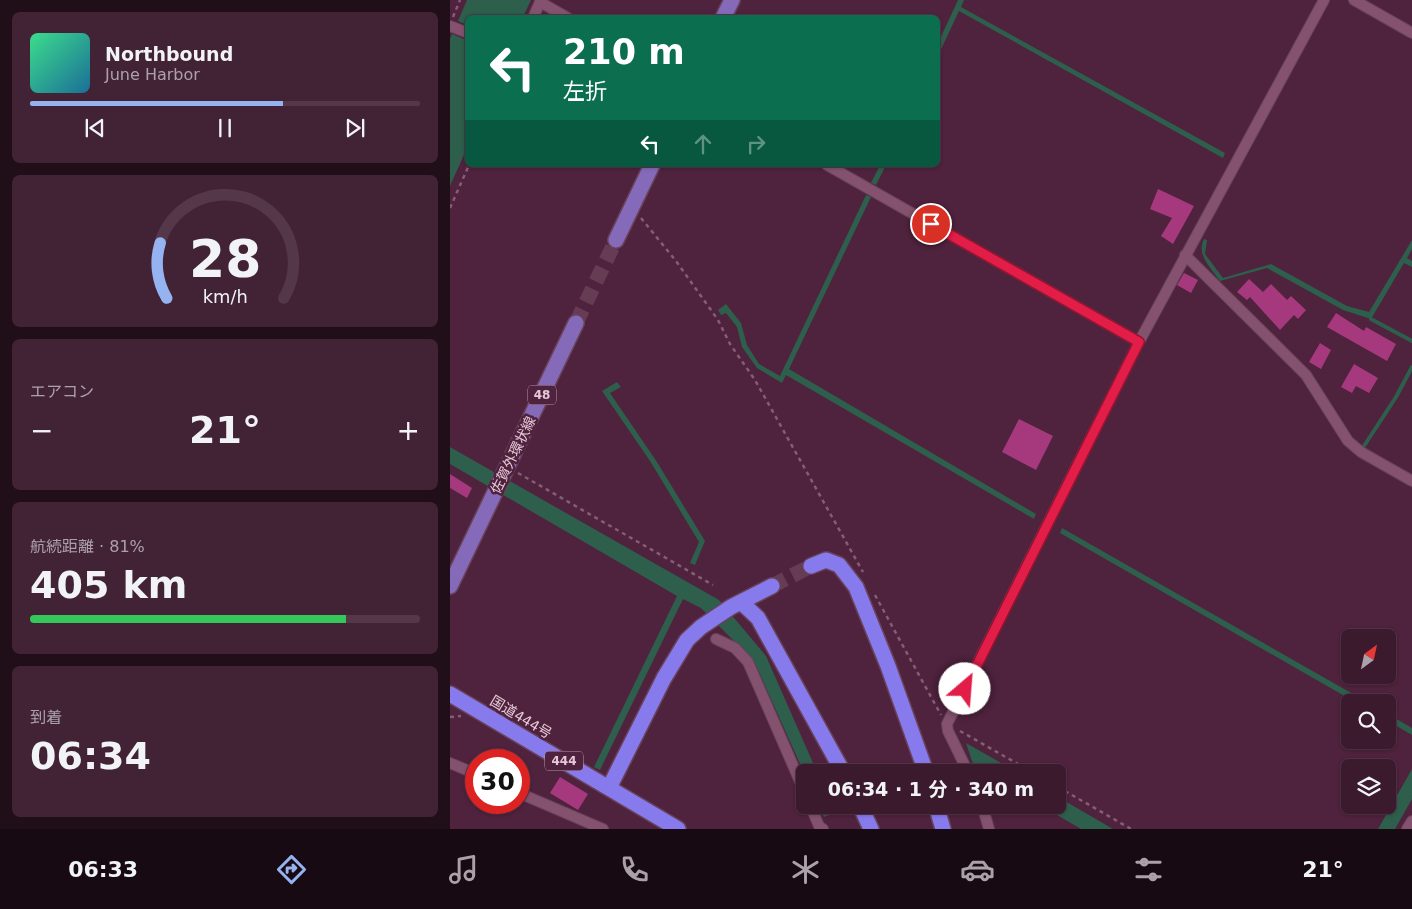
<!DOCTYPE html>
<html lang="ja">
<meta charset="utf-8">
<style>
body{margin:0;font-family:"DejaVu Sans","Noto Sans JP",sans-serif;background:#422336;color:#f1f3f6;height:100vh;display:flex;flex-direction:column;font-size:19px;white-space:nowrap}
*{box-sizing:border-box;margin:0}
p{font-size:16px;color:#aca1aa}
.icon{flex:none;width:28px;height:28px;fill:none;stroke:currentColor;stroke-width:2;stroke-linecap:round;stroke-linejoin:round}
.map{position:relative;flex:1;overflow:hidden}
.panel{display:flex;flex-direction:column;gap:12px;padding:12px;background:#200e19;width:450px}
.panel>*{flex:none}
.guide{position:absolute;left:15px;top:15px;width:475px;height:152px;border-radius:8px;box-shadow:0 1px 4px #0004,0 0 0 1px #54384a;background:#0b6e4f;color:#fff;overflow:hidden}
.needle{width:32px;rotate:33deg}
.fabs{position:absolute;left:891px;top:629px;display:grid;gap:10px}
.fabs a{display:grid;place-items:center;width:55px;height:55px;border-radius:8px;background:#3b1a2e;box-shadow:0 1px 4px #0004,0 0 0 1px #54384a;font-size:25px}
.speed{position:absolute;left:15px;top:749px;display:flex;gap:10px;font-size:25px;font-weight:700;text-align:center}
.speed>*{display:grid;place-content:center;width:65px;height:65px;border-radius:50%;background:#3b1a2e;box-shadow:0 1px 4px #0004,0 0 0 1px #54384a;line-height:1}
.speed .limit{border:8px solid #d22;background:#fff;color:#111}
.pin{position:absolute;display:grid;place-items:center;width:42px;height:42px;color:#fff;margin:-21px;border:2px solid #fff;border-radius:50%;box-shadow:0 1px 5px #0007}
.me{position:absolute;width:55px;margin:-28px;rotate:27deg;stroke-linejoin:round;filter:drop-shadow(0 0 4px #0008)}
.turn{display:flex;align-items:center;gap:18px;height:105px;padding:0 15px;font-size:22px}
.turn .icon{width:65px;height:65px;stroke-width:2.5}
.turn b{display:block;font-size:35px;line-height:42px}
.lanes{display:flex;align-items:center;height:48px;padding:0 15px;background:#0003;justify-content:center;gap:25px;direction:ltr}
.lanes .off{opacity:.35}
.big{font-size:38px;font-weight:700;line-height:1.1}
.panel .card{flex:1;display:flex;flex-direction:column;justify-content:center;gap:8px;min-width:0;padding:0 18px;border-radius:8px;background:#422336}
.panel .dial{align-items:center;gap:0}
.dial svg{height:130px;overflow:visible;fill:none;stroke:#54384a;stroke-width:7;stroke-linecap:round;text-anchor:middle}
.dial text{fill:#f1f3f6;stroke:none}
.song{display:flex;align-items:center;gap:15px}
.cover{width:60px;height:60px;border-radius:8px;background:linear-gradient(135deg,hsl(150 70% 55%),hsl(200 70% 35%))}
.played{height:5px;border-radius:2px;background:linear-gradient(90deg,#95b2f1 65%,#54384a 65%)}
.keys{display:flex;justify-content:space-around;direction:ltr}
.heat{display:flex;justify-content:space-between;align-items:center;font-size:28px;direction:ltr}
.charge{height:8px;border-radius:4px;background:linear-gradient(90deg,#34c759 81%,#54384a 0)}
.trip{position:absolute;left:346px;top:764px;width:270px;height:50px;border-radius:8px;background:#3b1a2e;box-shadow:0 1px 4px #0004,0 0 0 1px #54384a;font-weight:700;line-height:50px;text-align:center}
.tabs{display:flex;height:80px;justify-content:space-around;align-items:center;background:#180a12;color:#aca1aa}
.tabs .icon{width:35px;height:35px}
.tabs .current{color:#95b2f1}
.tabs b{font-size:22px;color:#f1f3f6}
main{display:flex;flex:1;min-height:0}
.map>svg:first-child{display:block}
.water{fill:#2d5f4c}
.lines{fill:none;stroke-linecap:round;stroke-linejoin:round}
.stream{stroke:#2d5f4c;stroke-width:4}
.building{fill:#a6397d}
.primary-tunnel{stroke:#663b54;stroke-width:15;stroke-dasharray:15 8;stroke-linecap:butt}
.highway-tunnel{stroke:#663b54;stroke-width:15;stroke-dasharray:15 8;stroke-linecap:butt}
.street-casing{stroke:#69425a;stroke-width:12}
.primary-casing{stroke:#69425a;stroke-width:18}
.highway-casing{stroke:#69425a;stroke-width:18}
.path{stroke:#855d74;stroke-width:2.5;stroke-dasharray:4 4;stroke-linecap:butt}
.street{stroke:#84526e;stroke-width:10}
.primary{stroke:#866aba;stroke-width:15}
.highway{stroke:#877aed;stroke-width:15}
.route-casing{stroke:#92132f;stroke-width:12}
.route{stroke:#e11d48;stroke-width:9}
.labels{text-anchor:middle;stroke-width:5;stroke-linejoin:round;paint-order:stroke}
.shield{fill:#4f223d;stroke:#b997aa;stroke-width:1}
.shield-label{font-size:12px;font-weight:bold;fill:#e6c9d8}
.street-label{font-size:14px;fill:#e6c9d8;stroke:#4f223d}
</style>
<main>
<section class="panel">
<div class="card">
<div class="song"><i class="cover"></i><div><b>Northbound</b><p>June Harbor</p></div></div>
<div class="played"></div>
<div class="keys"><svg class="icon" aria-label="previous" viewBox="0 0 24 24"><path d="M18 5L8 12l10 7zM5 5v14"/></svg><svg class="icon" aria-label="pause" viewBox="0 0 24 24"><path d="M8 5v14M16 5v14"/></svg><svg class="icon" aria-label="next" viewBox="0 0 24 24"><path d="M6 5l10 7-10 7zM19 5v14"/></svg></div>
</div>
<div class="card dial"><svg viewBox="0 0 100 80">
<path d="M14 69A42 42 0 1 1 86 69"/>
<path d="M14 69A42 42 0 0 1 10 35" stroke="#95b2f1"/>
<text x="50" y="56" font-size="32" font-weight="700">28</text>
<text x="50" y="72" font-size="11">km/h</text>
</svg></div>
<div class="card"><p>エアコン</p>
<div class="heat"><a>−</a><b class="big">21°</b><a>+</a></div>
</div>
<div class="card"><p>航続距離 · 81%</p><b class="big">405 km</b><div class="charge"></div></div>
<div class="card"><p>到着</p><b class="big">06:34</b></div>
</section>
<div class="map">
<svg width="962" height="829" viewBox="0 0 962 829">
<rect width="100%" height="100%" fill="#4f223d"/>
<path class="water" d="M17,0H81L73,17L18,18L17,25L8,21Z
M508,0H514L511,7L775,153L773,158L509,11L488,56V43Z
M2,34L16,40L17,36L18,146L0,186V39Z
M430,165H436L426,185L421,183Z
M416,195L421,197L339,369L586,514L584,519L336,375L332,383L307,368L292,347L287,327L276,313L271,315L268,310L276,304L291,323L297,345L309,364L330,376Z
M754,239L757,240L755,254L773,278L821,264L897,306L919,312L962,240V249L957,258L962,261V267L954,263L921,319L893,310L817,268L770,281C761,268 746,255 754,239Z
M167,382L171,387L160,393L207,462L255,541L245,565L240,563L249,542L200,461L152,391Z
M0,447L269,600L316,656L367,772H355V775L304,661L251,608L233,599L150,770L144,767L227,596L0,464Z
M612,528L917,702H905L610,533Z
M938,714L962,728V735L938,721Z
M516,743L567,772H534L524,767Z
M962,769V799L945,829H928Z
M608,797L663,829H631L590,805H608Z
M369,805H396L397,808L374,817Z"/>
<g class="lines">
<path class="stream" d="M921,319L962,341
M914,446L946,397L962,367"/>
</g>
<path class="building" d="M708,189L744,206L723,244L711,236L722,218L700,209Z
M734,273L748,280L741,293L727,285Z
M799,279L813,292L821,284L837,300L841,296L856,310L848,319L844,315L830,330L800,297L797,300L787,292Z
M886,313L914,331L916,327L946,344L937,361L877,327Z
M870,343L881,350L871,369L859,362Z
M904,364L928,378L919,393L906,386L902,393L891,387Z
M569,419L603,436L586,470L552,452Z
M0,474L22,488L17,498L0,488Z
M110,777L138,794L128,810L100,793Z"/>
<g class="lines">
<path class="primary-tunnel" d="M126,323L166,240"/>
<path class="highway-tunnel" d="M322,586L361,566"/>
<defs>
<path id="street" d="M904,0L962,33
M83,18L90,2L118,18
M0,26L18,33
M377,165L689,342
M735,255L856,375L898,441L911,452L962,481
M266,639L285,648L298,662L355,793
M0,763L26,774
M518,772L498,731L497,724L689,342L874,0
M69,793L153,829
M360,805L369,826L373,829
M532,805L539,829
M957,829L962,821"/>
<path id="primary" d="M273,18L282,0
M166,240L202,165
M0,586L126,323"/>
<path id="highway" d="M361,566L376,560L389,565L406,587L438,666L476,772
M291,602L308,618L393,772
M0,694L228,829
M159,788L214,678L237,640L251,627L281,607L322,586
M410,805L421,829
M486,805L493,829"/>
</defs>
<use href="#street" class="street-casing"/>
<use href="#primary" class="primary-casing"/>
<use href="#highway" class="highway-casing"/>
<path class="path" d="M3,17L10,0
M0,208L19,165
M191,218L226,261L268,320L280,344L305,380L413,572
M68,473L263,585
M425,595L491,715
M0,717L11,716
M510,731L582,772
M608,787L681,829"/>
<use href="#street" class="street"/>
<use href="#primary" class="primary"/>
<use href="#highway" class="highway"/>
</g>
<g class="lines">
<defs>
<path id="route" d="M481,224L689,342L515,689"/>
</defs>
<use href="#route" class="route-casing"/>
<use href="#route" class="route"/>
</g>
<g class="labels">
<g class="shield">
<rect x="78" y="385.5" width="28" height="19" rx="4"/>
<rect x="95" y="751.5" width="38" height="19" rx="4"/>
</g>
<g class="shield-label">
<text x="92" y="399">48</text>
<text x="114" y="765">444</text>
</g>
<g class="street-label">
<text transform="translate(63 455) rotate(-64)" y="5">佐賀外環状線</text>
<text transform="translate(71 717) rotate(31)" y="5">国道444号</text>
</g>
</g>
</svg>
<div class="fabs">
<a><svg class="needle" viewBox="-14 -14 28 28"><path d="M0-13l5 13h-10z" fill="#e53935"/><path d="M0 13l5-13h-10z" fill="#aca1aa"/></svg></a>
<a><svg class="icon" aria-label="search" viewBox="0 0 24 24"><circle cx="10" cy="10" r="6"/><path d="M15 15l6 6"/></svg></a>
<a><svg class="icon" aria-label="layers" viewBox="0 0 24 24"><path d="M12 4l9 5-9 5-9-5zM3 14l9 5 9-5"/></svg></a>
</div>
<div class="speed"><div class="limit">30</div></div>
<div class="pin" style="left:481px;top:224px;background:#d93025"><svg class="icon" aria-label="arrive" viewBox="0 0 24 24"><path d="M6 21V4h12l-3 4 3 4H6"/></svg></div>
<svg class="me" style="left:515px;top:689px" viewBox="-20 -20 40 40"><circle r="19" fill="#fff"/><path d="M0-13L10 11 0 6-10 11z" fill="#e11d48"/></svg>
<div class="trip">06:34 · 1 分 · 340 m</div>
<div class="guide">
<div class="turn"><svg class="icon" aria-label="left" viewBox="0 0 24 24"><path d="M17 20v-9H6M10 6l-5 5 5 5"/></svg><div><b>210 m</b>左折</div></div>
<div class="lanes"><svg class="icon" aria-label="left" viewBox="0 0 24 24"><path d="M17 20v-9H6M10 6l-5 5 5 5"/></svg><svg class="icon off" aria-label="ahead" viewBox="0 0 24 24"><path d="M12 20V5M6 11l6-6 6 6"/></svg><svg class="icon off" aria-label="right" viewBox="0 0 24 24"><path d="M7 20v-9h11M14 6l5 5-5 5"/></svg></div>
</div>
</div>
</main>
<nav class="tabs">
<b>06:33</b>
<svg class="icon current" aria-label="directions" viewBox="0 0 24 24"><path d="M12 3l9 9-9 9-9-9zM9 14v-3h6M13 9l2 2-2 2"/></svg>
<svg class="icon" aria-label="music" viewBox="0 0 24 24"><path d="M9 18V5l10-2v13"/><circle cx="6" cy="18" r="3"/><circle cx="16" cy="16" r="3"/></svg>
<svg class="icon" aria-label="phone" viewBox="0 0 24 24"><path d="M5 4h4l2 5-3 2q2 4 5 5l2-3 5 2v4C11 20 4 13 5 4z"/></svg>
<svg class="icon" aria-label="climate" viewBox="0 0 24 24"><path d="M12 3v18M4 7l16 10M4 17L20 7"/></svg>
<svg class="icon" aria-label="car" viewBox="0 0 24 24"><path d="M5 17H2v-5l4-1 3-4h7l3 4 3 1v5h-3M9 17h6M6 11h13"/><circle cx="7" cy="17" r="2"/><circle cx="17" cy="17" r="2"/></svg>
<svg class="icon" aria-label="filters" viewBox="0 0 24 24"><path d="M4 7h16M4 17h16"/><circle cx="9" cy="7" r="2"/><circle cx="15" cy="17" r="2"/></svg>
<b>21°</b>
</nav>
